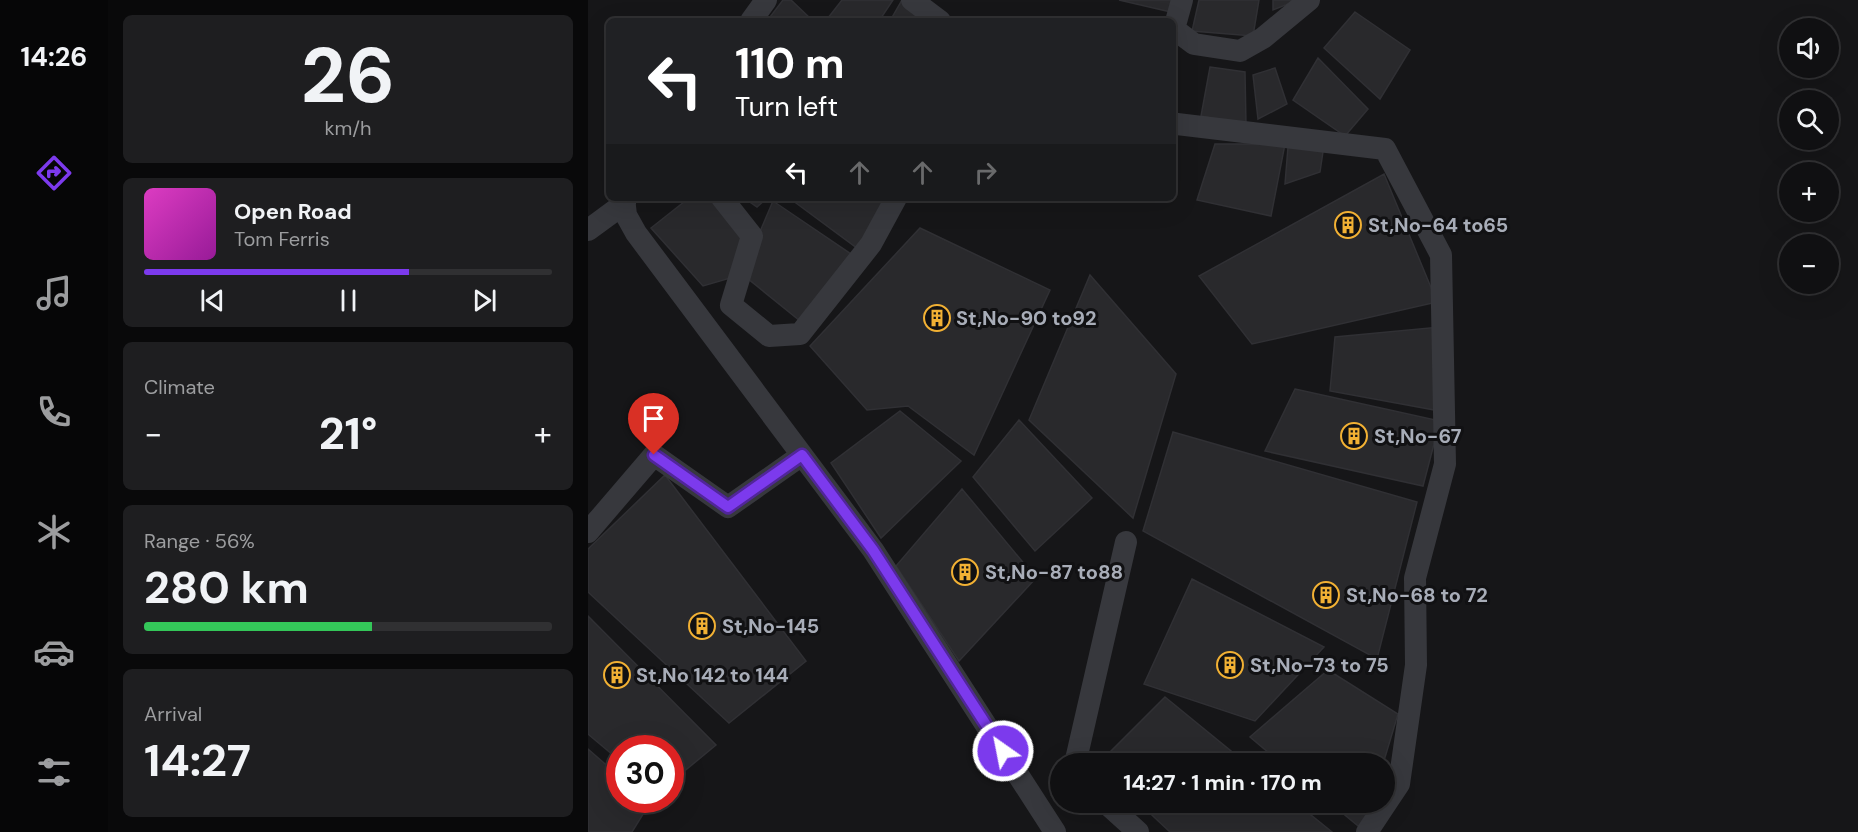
<!DOCTYPE html>
<meta charset="utf-8">
<style>
body{margin:0;font-family:"DM Sans",sans-serif;background:#1e1e20;color:#f1f3f6;height:100vh;display:flex;flex-direction:column;font-size:22px;white-space:nowrap}
*{box-sizing:border-box;margin:0}
p{font-size:20px;color:#9c9d9f}
.icon{flex:none;width:33px;height:33px;fill:none;stroke:currentColor;stroke-width:2;stroke-linecap:round;stroke-linejoin:round}
.map{position:relative;flex:1;overflow:hidden}
.details{display:flex;flex-direction:column;gap:15px;padding:15px;background:#09090a;width:480px}
.details>*{flex:none}
.top-card{position:absolute;left:18px;top:18px;width:570px;height:183px;border-radius:9px;box-shadow:0 6px 24px #0002,0 0 0 2px #303032;background:#202124;color:#fff;overflow:hidden}
.buttons{position:absolute;left:1191px;top:18px;display:grid;gap:12px}
.buttons a{display:grid;place-items:center;width:60px;height:60px;border-radius:50%;background:#101012;box-shadow:0 6px 24px #0002,0 0 0 2px #303032;font-size:30px}
.speed{position:absolute;left:18px;top:735px;display:flex;gap:12px;font-size:30px;font-weight:700;text-align:center}
.speed>*{display:grid;place-content:center;width:78px;height:78px;border-radius:50%;background:#101012;box-shadow:0 6px 24px #0002,0 0 0 2px #303032;line-height:1}
.speed .limit{border:9px solid #d22;background:#fff;color:#111}
.pin{position:absolute;display:grid;place-items:center;width:51px;height:51px;color:#fff;margin:-62px -26px;border-radius:50% 50% 50% 0;rotate:-45deg;box-shadow:0 0 6px #0007}
.pin .icon{rotate:45deg}
.me{position:absolute;width:66px;margin:-33px;rotate:327deg;stroke-linejoin:round;filter:drop-shadow(0 0 4px #0008)}
.turn{display:flex;align-items:center;gap:21px;height:126px;padding:0 30px;font-size:27px}
.turn .icon{width:78px;height:78px;stroke-width:2.5}
.turn b{display:block;font-size:42px;line-height:51px}
.lanes{display:flex;align-items:center;height:57px;padding:0 30px;background:#0003;justify-content:center;gap:30px;direction:ltr}
.lanes .off{opacity:.35}
.big{font-size:45px;font-weight:700;line-height:1.1}
.details .card{flex:1;display:flex;flex-direction:column;justify-content:center;gap:9px;min-width:0;padding:0 21px;border-radius:9px;background:#1e1e20}
.details .dial{align-items:center;gap:0}
.dial b{font-size:78px;line-height:1}
.song{display:flex;align-items:center;gap:18px}
.cover{width:72px;height:72px;border-radius:9px;background:linear-gradient(135deg,hsl(310 70% 55%),hsl(300 70% 35%))}
.played{height:6px;border-radius:3px;background:linear-gradient(90deg,#7c3aed 65%,#303032 65%)}
.keys{display:flex;justify-content:space-around;direction:ltr}
.heat{display:flex;justify-content:space-between;align-items:center;font-size:33px;direction:ltr}
.charge{height:9px;border-radius:4px;background:linear-gradient(90deg,#34c759 56%,#303032 0)}
.trip{position:absolute;left:462px;top:753px;width:345px;height:60px;border-radius:30px;background:#101012;box-shadow:0 6px 24px #0002,0 0 0 2px #303032;font-weight:700;line-height:60px;text-align:center}
main{display:flex;flex:1;min-height:0}
.menu{display:flex;flex-direction:column;width:108px;justify-content:space-around;align-items:center;background:#060607;color:#9c9d9f}
.menu .icon{width:42px;height:42px}
.menu .active{color:#7c3aed}
.menu b{font-size:27px;color:#f1f3f6}
.map>svg:first-child{display:block}
.building{fill:#29292c;stroke:#303034;stroke-width:1.5}
.lines{fill:none;stroke-linecap:round;stroke-linejoin:round}
.street{stroke:#37383d;stroke-width:22}
.route-casing{stroke:#51269a;stroke-width:15}
.route{stroke:#7c3aed;stroke-width:10}
.labels{text-anchor:middle;stroke-width:6;stroke-linejoin:round;paint-order:stroke}
.poi-label{font-size:20px;font-weight:bold;fill:#a8adb8;stroke:#111113;text-anchor:start}
</style>
<main>
<nav class="menu">
<b>14:26</b>
<svg class="icon active" aria-label="directions" viewBox="0 0 24 24"><path d="M12 3l9 9-9 9-9-9zM9 14v-3h6M13 9l2 2-2 2"/></svg>
<svg class="icon" aria-label="music" viewBox="0 0 24 24"><path d="M9 18V5l10-2v13"/><circle cx="6" cy="18" r="3"/><circle cx="16" cy="16" r="3"/></svg>
<svg class="icon" aria-label="phone" viewBox="0 0 24 24"><path d="M5 4h4l2 5-3 2q2 4 5 5l2-3 5 2v4C11 20 4 13 5 4z"/></svg>
<svg class="icon" aria-label="climate" viewBox="0 0 24 24"><path d="M12 3v18M4 7l16 10M4 17L20 7"/></svg>
<svg class="icon" aria-label="car" viewBox="0 0 24 24"><path d="M5 17H2v-5l4-1 3-4h7l3 4 3 1v5h-3M9 17h6M6 11h13"/><circle cx="7" cy="17" r="2"/><circle cx="17" cy="17" r="2"/></svg>
<svg class="icon" aria-label="filters" viewBox="0 0 24 24"><path d="M4 7h16M4 17h16"/><circle cx="9" cy="7" r="2"/><circle cx="15" cy="17" r="2"/></svg>
</nav>
<section class="details">
<div class="card dial"><b>26</b><p>km/h</p></div>
<div class="card">
<div class="song"><i class="cover"></i><div><b>Open Road</b><p>Tom Ferris</p></div></div>
<div class="played"></div>
<div class="keys"><svg class="icon" aria-label="previous" viewBox="0 0 24 24"><path d="M18 5L8 12l10 7zM5 5v14"/></svg><svg class="icon" aria-label="pause" viewBox="0 0 24 24"><path d="M8 5v14M16 5v14"/></svg><svg class="icon" aria-label="next" viewBox="0 0 24 24"><path d="M6 5l10 7-10 7zM19 5v14"/></svg></div>
</div>
<div class="card"><p>Climate</p>
<div class="heat"><a>−</a><b class="big">21°</b><a>+</a></div>
</div>
<div class="card"><p>Range · 56%</p><b class="big">280 km</b><div class="charge"></div></div>
<div class="card"><p>Arrival</p><b class="big">14:27</b></div>
</section>
<div class="map">
<svg width="1270" height="832" viewBox="0 0 1270 832">
<rect width="100%" height="100%" fill="#161618"/>
<path class="building" d="M195,0H203L225,21H179Z
M254,0H305L291,21H243L240,18Z
M314,0L345,21H302Z
M531,0H586L583,12Z
M611,0H671L665,36L604,31Z
M685,0H710L685,10Z
M767,12L822,50L792,99L736,48Z
M730,58L780,109L757,136L705,100Z
M622,67L657,72L658,125L613,116Z
M687,68L699,104L670,119L665,75Z
M627,144H697L683,216L609,200Z
M736,145L732,172L697,184L700,147Z
M796,174L849,302L664,344L611,276Z
M101,198H128L158,244L146,277L115,286L63,228Z
M156,198H179L169,207Z
M205,198H298L273,251L204,200Z
M185,201L266,256L217,325L154,274Z
M332,228L462,290L386,455L320,406L279,410L222,346Z
M502,275L588,374L545,518L441,420Z
M852,327V411L742,391L747,337Z
M707,389L852,421L835,486L677,451Z
M312,411L373,461L293,538L243,463Z
M431,420L504,498L447,551L385,477Z
M585,432L829,502L789,659L555,531Z
M77,475L218,661L141,723L0,592V549Z
M374,489L448,578L371,661L308,566Z
M604,579L736,647L667,721L556,684Z
M0,616L128,745L82,783V748H32V761L0,734Z
M740,670L810,714L795,764H694L662,737Z
M577,697L659,764H510Z
M0,749L32,777V800H58L62,803L44,832H0Z
M550,802H707L744,832H582Z
M741,802H783L775,830Z"/>
<g class="lines">
<path class="street" d="M324,0L352,21
M594,0L586,29L606,44L652,51L675,38L721,0
M163,21L178,0
M589,124L797,149L853,255L857,464L827,578L828,665L811,784L779,832
M36,198L38,215L48,233L285,550L467,832
M134,198L164,236L143,305L181,336L212,334L283,244L308,198
M0,230L37,203
M0,532L66,455L140,507L214,455
M487,764L538,542
M517,802L550,832"/>
</g>
<g class="lines">
<defs>
<path id="route" d="M66,455L140,507L214,455L285,550L415,751"/>
</defs>
<use href="#route" class="route-casing"/>
<use href="#route" class="route"/>
</g>
<defs>
<symbol id="building-ring" viewBox="-11 -11 22 22"><circle r="9.5" fill="#111113" stroke="#f2b134" stroke-width="1.5"/><path d="M-4-6H4V6H1V3H-1V6H-4ZM-2.5-4.3h1.7v1.8h-1.7ZM.8-4.3h1.7v1.8H.8ZM-2.5-1h1.7V.8h-1.7ZM.8-1h1.7V.8H.8Z" fill="#f2b134"/></symbol>
</defs>
<g fill-rule="evenodd">
<use href="#building-ring" x="745" y="210" width="30" height="30"/>
<use href="#building-ring" x="334" y="303" width="30" height="30"/>
<use href="#building-ring" x="751" y="421" width="30" height="30"/>
<use href="#building-ring" x="362" y="557" width="30" height="30"/>
<use href="#building-ring" x="723" y="580" width="30" height="30"/>
<use href="#building-ring" x="99" y="611" width="30" height="30"/>
<use href="#building-ring" x="627" y="650" width="30" height="30"/>
<use href="#building-ring" x="14" y="660" width="30" height="30"/>
</g>
<g class="labels">
<g class="poi-label">
<text x="780" y="232">St,No-64 to65</text>
<text x="368" y="325">St,No-90 to92</text>
<text x="786" y="443">St,No-67</text>
<text x="397" y="579">St,No-87 to88</text>
<text x="758" y="602">St,No-68 to 72</text>
<text x="134" y="633">St,No-145</text>
<text x="662" y="672">St,No-73 to 75</text>
<text x="48" y="682">St,No 142 to 144</text>
</g>
</g>
</svg>
<div class="buttons">
<a><svg class="icon" aria-label="sound" viewBox="0 0 24 24"><path d="M4 9h4l5-4v14l-5-4H4zM17 9q2 3 0 6"/></svg></a>
<a><svg class="icon" aria-label="search" viewBox="0 0 24 24"><circle cx="10" cy="10" r="6"/><path d="M15 15l6 6"/></svg></a>
<a>+</a>
<a>−</a>
</div>
<div class="speed"><div class="limit">30</div></div>
<div class="pin" style="left:66px;top:455px;background:#d93025"><svg class="icon" aria-label="arrive" viewBox="0 0 24 24"><path d="M6 21V4h12l-3 4 3 4H6"/></svg></div>
<svg class="me" style="left:415px;top:751px" viewBox="-20 -20 40 40"><circle r="17" fill="#7c3aed" stroke="#fff" stroke-width="3"/><path d="M0-11L8 9 0 5-8 9z" fill="#fff"/></svg>
<div class="trip">14:27 · 1 min · 170 m</div>
<div class="top-card">
<div class="turn"><svg class="icon" aria-label="left" viewBox="0 0 24 24"><path d="M17 20v-9H6M10 6l-5 5 5 5"/></svg><div><b>110 m</b>Turn left</div></div>
<div class="lanes"><svg class="icon" aria-label="left" viewBox="0 0 24 24"><path d="M17 20v-9H6M10 6l-5 5 5 5"/></svg><svg class="icon off" aria-label="ahead" viewBox="0 0 24 24"><path d="M12 20V5M6 11l6-6 6 6"/></svg><svg class="icon off" aria-label="ahead" viewBox="0 0 24 24"><path d="M12 20V5M6 11l6-6 6 6"/></svg><svg class="icon off" aria-label="right" viewBox="0 0 24 24"><path d="M7 20v-9h11M14 6l5 5-5 5"/></svg></div>
</div>
</div>
</main>
